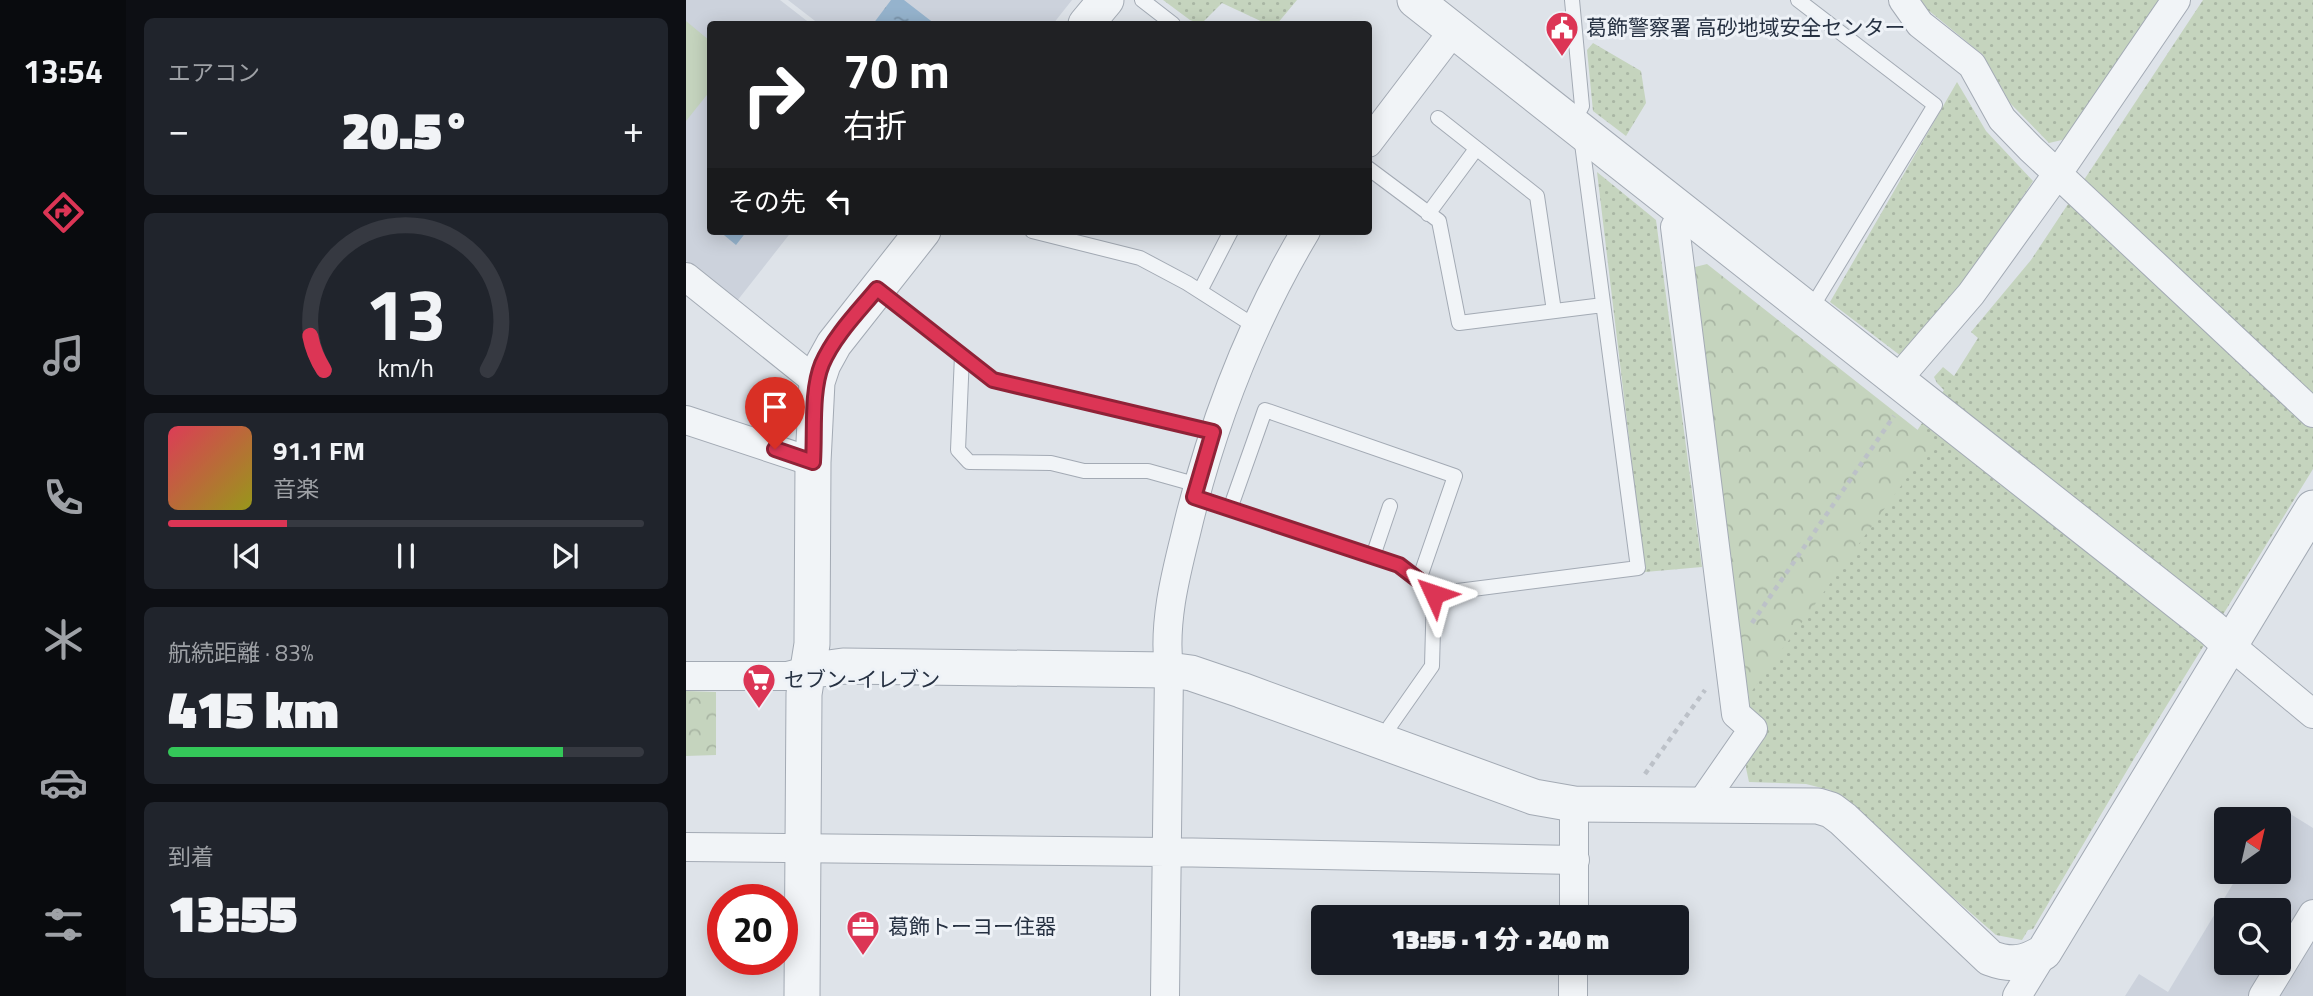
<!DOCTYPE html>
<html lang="ja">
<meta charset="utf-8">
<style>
body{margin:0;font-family:"Titillium Web","Noto Sans JP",sans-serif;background:#20242c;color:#f1f3f6;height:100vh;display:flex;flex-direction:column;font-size:26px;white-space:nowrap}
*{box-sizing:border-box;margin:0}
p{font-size:23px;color:#9ea1a6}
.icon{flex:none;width:38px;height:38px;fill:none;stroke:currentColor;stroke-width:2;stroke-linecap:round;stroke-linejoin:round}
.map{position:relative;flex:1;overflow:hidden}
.side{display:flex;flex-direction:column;gap:18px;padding:18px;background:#0d0f14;width:560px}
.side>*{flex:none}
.guide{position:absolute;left:21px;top:21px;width:665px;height:214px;border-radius:7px;box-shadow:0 4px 18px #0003;background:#202124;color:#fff;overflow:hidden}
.needle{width:46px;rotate:34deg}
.buttons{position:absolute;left:1528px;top:807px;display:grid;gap:14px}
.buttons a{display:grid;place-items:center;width:77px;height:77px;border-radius:7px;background:#171b24;box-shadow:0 4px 18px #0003;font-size:35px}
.speed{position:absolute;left:21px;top:884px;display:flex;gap:14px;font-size:35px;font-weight:700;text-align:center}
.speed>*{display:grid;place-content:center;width:91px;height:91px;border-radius:50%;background:#171b24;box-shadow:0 4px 18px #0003;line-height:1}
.speed .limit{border:10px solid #d22;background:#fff;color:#111}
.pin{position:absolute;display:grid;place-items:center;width:60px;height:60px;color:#fff;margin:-72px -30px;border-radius:50% 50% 50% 0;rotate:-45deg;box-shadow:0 0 7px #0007}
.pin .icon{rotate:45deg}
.me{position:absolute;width:77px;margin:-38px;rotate:312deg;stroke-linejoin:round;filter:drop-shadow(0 0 5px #0008)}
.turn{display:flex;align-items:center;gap:24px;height:147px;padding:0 21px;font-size:32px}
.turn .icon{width:91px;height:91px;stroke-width:2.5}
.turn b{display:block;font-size:49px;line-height:60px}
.then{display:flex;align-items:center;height:66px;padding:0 21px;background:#0003;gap:14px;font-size:26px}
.big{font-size:52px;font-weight:800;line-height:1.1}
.side .card{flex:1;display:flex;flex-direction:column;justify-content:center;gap:10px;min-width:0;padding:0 24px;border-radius:10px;background:#20242c}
.side .dial{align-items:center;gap:0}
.dial svg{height:182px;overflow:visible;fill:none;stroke:#363941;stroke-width:7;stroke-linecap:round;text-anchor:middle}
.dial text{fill:#f1f3f6;stroke:none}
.song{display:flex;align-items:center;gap:21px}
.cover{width:84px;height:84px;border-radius:10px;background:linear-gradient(135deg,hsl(350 70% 55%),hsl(60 70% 35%))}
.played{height:7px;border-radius:4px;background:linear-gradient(90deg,#dc3555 25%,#363941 25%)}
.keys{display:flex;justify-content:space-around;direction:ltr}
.heat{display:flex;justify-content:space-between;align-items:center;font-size:38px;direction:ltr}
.charge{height:10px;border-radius:5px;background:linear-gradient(90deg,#34c759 83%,#363941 0)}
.trip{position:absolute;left:625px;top:905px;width:378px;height:70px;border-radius:7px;background:#171b24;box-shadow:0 4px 18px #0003;font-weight:800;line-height:70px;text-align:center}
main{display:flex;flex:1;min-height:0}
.menu{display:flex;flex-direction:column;width:126px;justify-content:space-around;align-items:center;background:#090b0e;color:#9ea1a6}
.menu .icon{width:49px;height:49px}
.menu .on{color:#dc3555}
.menu b{font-size:32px;color:#f1f3f6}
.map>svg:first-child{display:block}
.built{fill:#ccd2dc;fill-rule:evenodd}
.grass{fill:url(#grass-dots)}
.forest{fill:url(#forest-crowns)}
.pitch{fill:#c5d4be}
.water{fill:url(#water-ripples)}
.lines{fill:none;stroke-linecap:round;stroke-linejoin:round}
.service-casing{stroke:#a3aab4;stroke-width:16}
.minor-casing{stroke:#a3aab4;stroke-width:30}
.tertiary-casing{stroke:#a3aab4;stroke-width:37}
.path{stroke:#bcc1c8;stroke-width:4.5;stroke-dasharray:5 5;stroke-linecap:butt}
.service{stroke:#f1f4f7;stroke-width:14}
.minor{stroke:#f1f4f7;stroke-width:28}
.tertiary{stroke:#f1f4f7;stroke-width:35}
.route-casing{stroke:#8f2237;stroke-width:18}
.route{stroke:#dc3555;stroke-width:12}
.labels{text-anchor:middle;stroke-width:6;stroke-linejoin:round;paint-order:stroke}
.poi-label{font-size:21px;fill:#263142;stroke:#eef2f7;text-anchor:start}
</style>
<main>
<nav class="menu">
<b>13:54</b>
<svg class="icon on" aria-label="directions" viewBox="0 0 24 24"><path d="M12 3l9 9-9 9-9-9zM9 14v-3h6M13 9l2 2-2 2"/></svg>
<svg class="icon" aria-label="music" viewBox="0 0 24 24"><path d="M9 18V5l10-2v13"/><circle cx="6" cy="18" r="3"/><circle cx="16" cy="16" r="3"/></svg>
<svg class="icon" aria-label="phone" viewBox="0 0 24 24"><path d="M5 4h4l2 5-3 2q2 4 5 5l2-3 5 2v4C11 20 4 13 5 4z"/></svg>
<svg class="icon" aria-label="climate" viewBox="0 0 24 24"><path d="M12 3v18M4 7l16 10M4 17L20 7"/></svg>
<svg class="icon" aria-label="car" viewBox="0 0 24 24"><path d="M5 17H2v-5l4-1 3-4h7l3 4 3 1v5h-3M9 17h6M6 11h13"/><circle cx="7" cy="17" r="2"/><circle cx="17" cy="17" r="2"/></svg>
<svg class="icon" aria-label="filters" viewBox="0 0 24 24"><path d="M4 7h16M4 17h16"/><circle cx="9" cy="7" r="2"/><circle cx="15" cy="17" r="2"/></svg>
</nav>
<section class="side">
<div class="card"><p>エアコン</p>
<div class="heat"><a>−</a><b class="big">20.5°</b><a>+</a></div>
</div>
<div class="card dial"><svg viewBox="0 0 100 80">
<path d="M14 69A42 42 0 1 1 86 69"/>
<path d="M14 69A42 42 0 0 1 8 54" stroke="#dc3555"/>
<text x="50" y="56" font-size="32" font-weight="700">13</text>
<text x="50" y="72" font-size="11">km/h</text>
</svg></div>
<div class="card">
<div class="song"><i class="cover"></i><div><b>91.1 FM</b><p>音楽</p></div></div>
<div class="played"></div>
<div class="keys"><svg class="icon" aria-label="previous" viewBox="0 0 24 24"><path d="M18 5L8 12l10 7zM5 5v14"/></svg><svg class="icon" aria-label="pause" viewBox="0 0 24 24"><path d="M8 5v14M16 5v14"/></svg><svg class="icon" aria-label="next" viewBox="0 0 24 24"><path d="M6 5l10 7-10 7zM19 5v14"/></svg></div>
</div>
<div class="card"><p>航続距離 · 83%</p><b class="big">415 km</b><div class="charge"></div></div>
<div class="card"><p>到着</p><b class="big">13:55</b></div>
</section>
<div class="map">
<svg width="1627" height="996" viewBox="0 0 1627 996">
<defs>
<pattern id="grass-dots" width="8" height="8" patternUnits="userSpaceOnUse" patternTransform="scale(1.75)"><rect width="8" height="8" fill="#c5d4be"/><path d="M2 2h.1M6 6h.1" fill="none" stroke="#a9b6a4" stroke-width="1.8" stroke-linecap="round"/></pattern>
<pattern id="forest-crowns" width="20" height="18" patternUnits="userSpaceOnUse" patternTransform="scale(1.75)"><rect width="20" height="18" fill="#c5d4be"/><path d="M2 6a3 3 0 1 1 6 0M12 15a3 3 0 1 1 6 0" fill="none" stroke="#a9b6a4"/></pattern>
<pattern id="water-ripples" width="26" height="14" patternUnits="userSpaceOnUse" patternTransform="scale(1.75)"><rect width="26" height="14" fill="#95b3cd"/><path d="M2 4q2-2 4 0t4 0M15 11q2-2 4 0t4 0" fill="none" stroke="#7992a8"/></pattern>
</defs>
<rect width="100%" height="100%" fill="#dee3e9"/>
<path class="built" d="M0,0H94L125,24H24V231H106L51,301L0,261Z
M102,0H386L367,24H133Z
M1593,807L1627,828V996H1439L1453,974L1482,992L1554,872H1592V819H1586ZM1540,910H1592V962H1540Z"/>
<path class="grass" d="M477,0H611L591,24H581L536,3L515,24L504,20Z
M1235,0H1474L1380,139L1363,143L1324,103L1297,55L1242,10Z
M1517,0H1627V469L1455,747L1347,929L1342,930L1336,940L1310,935L1144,790L1120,784L1063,782L1060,768L1063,684L1258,390L1251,383L1248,377L1257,367L1268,376L1292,338L1285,332L1345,260Z
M907,43L955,71L960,103L940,136L907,111L901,50Z
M1271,82L1300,131L1347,181L1290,268L1215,356L1144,302Z
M911,172L970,220L1016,567L959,572Z"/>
<path class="forest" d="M1021,264L1247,442L1063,695L1059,685L1009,267Z
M0,691L30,692V755L0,756Z"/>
<path class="pitch" d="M0,21L24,41V91L0,121Z"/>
<path class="water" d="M205,0H218L249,24H187Z
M33,231H61L50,245Z"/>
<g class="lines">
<defs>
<path id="service" d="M456,0L487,24
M1112,0L1249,105L1123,312
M752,118L851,196L868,311
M886,125L896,106L886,0
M682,168L753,221L773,323L917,305
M742,214L790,149
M346,231L454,258L501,283L570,327
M191,289L307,380L527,432
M514,291L545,231
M276,355L272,450L283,462L365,463L398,471H462L512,485
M508,497L713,565L748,591L746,666L704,726L698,742
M544,509L579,410L769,476L733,580
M687,556L704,506
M748,594L952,568L895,136"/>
<path id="minor" d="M1217,0L1234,24L1286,65L1316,119L1345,149L1627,413
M682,143L768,30
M998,214L989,227L1050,714L1067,729L1015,804
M0,277L131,382
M1210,381L1285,294L1372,173L1490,0
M0,420L127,462
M1543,644L1627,714
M0,676H101L121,671
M0,847L480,852L889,860
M888,917V804
M479,996L483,670C477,624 489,577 500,533C525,427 564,325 620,231
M887,996V962
M1331,996L1358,952
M1577,996L1627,914"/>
<path id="tertiary" d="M729,0L1527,629L1543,644
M400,24L420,0
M121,671L157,666L483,670L505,673L555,690L848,797L888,804L1132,806L1145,810L1157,819L1304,958C1325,966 1339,964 1358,952L1627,508
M116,996L118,694L126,644L127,462L131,382L137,364L148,344L237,231"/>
</defs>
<use href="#service" class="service-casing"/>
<use href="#minor" class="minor-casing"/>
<use href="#tertiary" class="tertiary-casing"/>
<path class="path" d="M1066,623L1208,416
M959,774L1019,690"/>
<use href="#service" class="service"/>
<use href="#minor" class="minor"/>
<use href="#tertiary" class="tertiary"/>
</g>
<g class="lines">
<defs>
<path id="route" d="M89,449L127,462C129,432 125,391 136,364C148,336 172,312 191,289L307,380L527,432L508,497L713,565L748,592V594"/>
</defs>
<use href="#route" class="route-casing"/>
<use href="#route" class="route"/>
</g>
<defs>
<symbol id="civic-pin" viewBox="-11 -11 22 30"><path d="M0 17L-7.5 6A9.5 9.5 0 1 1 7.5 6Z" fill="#dc3555" stroke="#eef2f7"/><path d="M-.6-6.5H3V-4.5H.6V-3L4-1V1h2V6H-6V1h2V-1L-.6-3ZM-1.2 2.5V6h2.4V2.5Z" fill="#fff"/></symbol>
<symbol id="supermarket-pin" viewBox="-11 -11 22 30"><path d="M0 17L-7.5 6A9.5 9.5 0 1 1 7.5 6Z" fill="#dc3555" stroke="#eef2f7"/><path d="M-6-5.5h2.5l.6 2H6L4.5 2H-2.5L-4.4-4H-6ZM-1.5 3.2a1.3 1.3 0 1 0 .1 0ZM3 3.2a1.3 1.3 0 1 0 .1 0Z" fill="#fff"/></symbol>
<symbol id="office-pin" viewBox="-11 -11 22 30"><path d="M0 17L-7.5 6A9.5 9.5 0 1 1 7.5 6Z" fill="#dc3555" stroke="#eef2f7"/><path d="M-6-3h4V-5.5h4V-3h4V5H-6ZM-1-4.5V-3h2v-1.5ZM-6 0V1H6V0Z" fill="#fff"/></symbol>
</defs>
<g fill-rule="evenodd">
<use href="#civic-pin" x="857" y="9" width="38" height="52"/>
<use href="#supermarket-pin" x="54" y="661" width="38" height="52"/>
<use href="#office-pin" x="158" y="908" width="38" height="52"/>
</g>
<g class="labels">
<g class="poi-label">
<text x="900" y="35">葛飾警察署 高砂地域安全センター</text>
<text x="98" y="687">セブン-イレブン</text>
<text x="202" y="934">葛飾トーヨー住器</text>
</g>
</g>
</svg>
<div class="buttons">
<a><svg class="needle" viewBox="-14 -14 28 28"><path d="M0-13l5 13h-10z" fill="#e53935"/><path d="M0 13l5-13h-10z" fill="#9ea1a6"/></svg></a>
<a><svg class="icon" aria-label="search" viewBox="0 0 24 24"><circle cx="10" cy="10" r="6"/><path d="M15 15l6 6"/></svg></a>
</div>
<div class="speed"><div class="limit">20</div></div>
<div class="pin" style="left:89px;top:449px;background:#d93025"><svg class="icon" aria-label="arrive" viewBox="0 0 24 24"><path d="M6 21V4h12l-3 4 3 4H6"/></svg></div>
<svg class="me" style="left:748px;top:594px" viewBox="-20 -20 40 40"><path d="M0-17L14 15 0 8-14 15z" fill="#dc3555" stroke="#fff" stroke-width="4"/></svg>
<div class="trip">13:55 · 1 分 · 240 m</div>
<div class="guide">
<div class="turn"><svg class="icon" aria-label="right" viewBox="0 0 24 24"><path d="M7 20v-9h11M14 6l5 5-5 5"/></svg><div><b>70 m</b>右折</div></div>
<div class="then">その先<svg class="icon" aria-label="left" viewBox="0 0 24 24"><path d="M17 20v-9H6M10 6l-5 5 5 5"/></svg></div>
</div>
</div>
</main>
